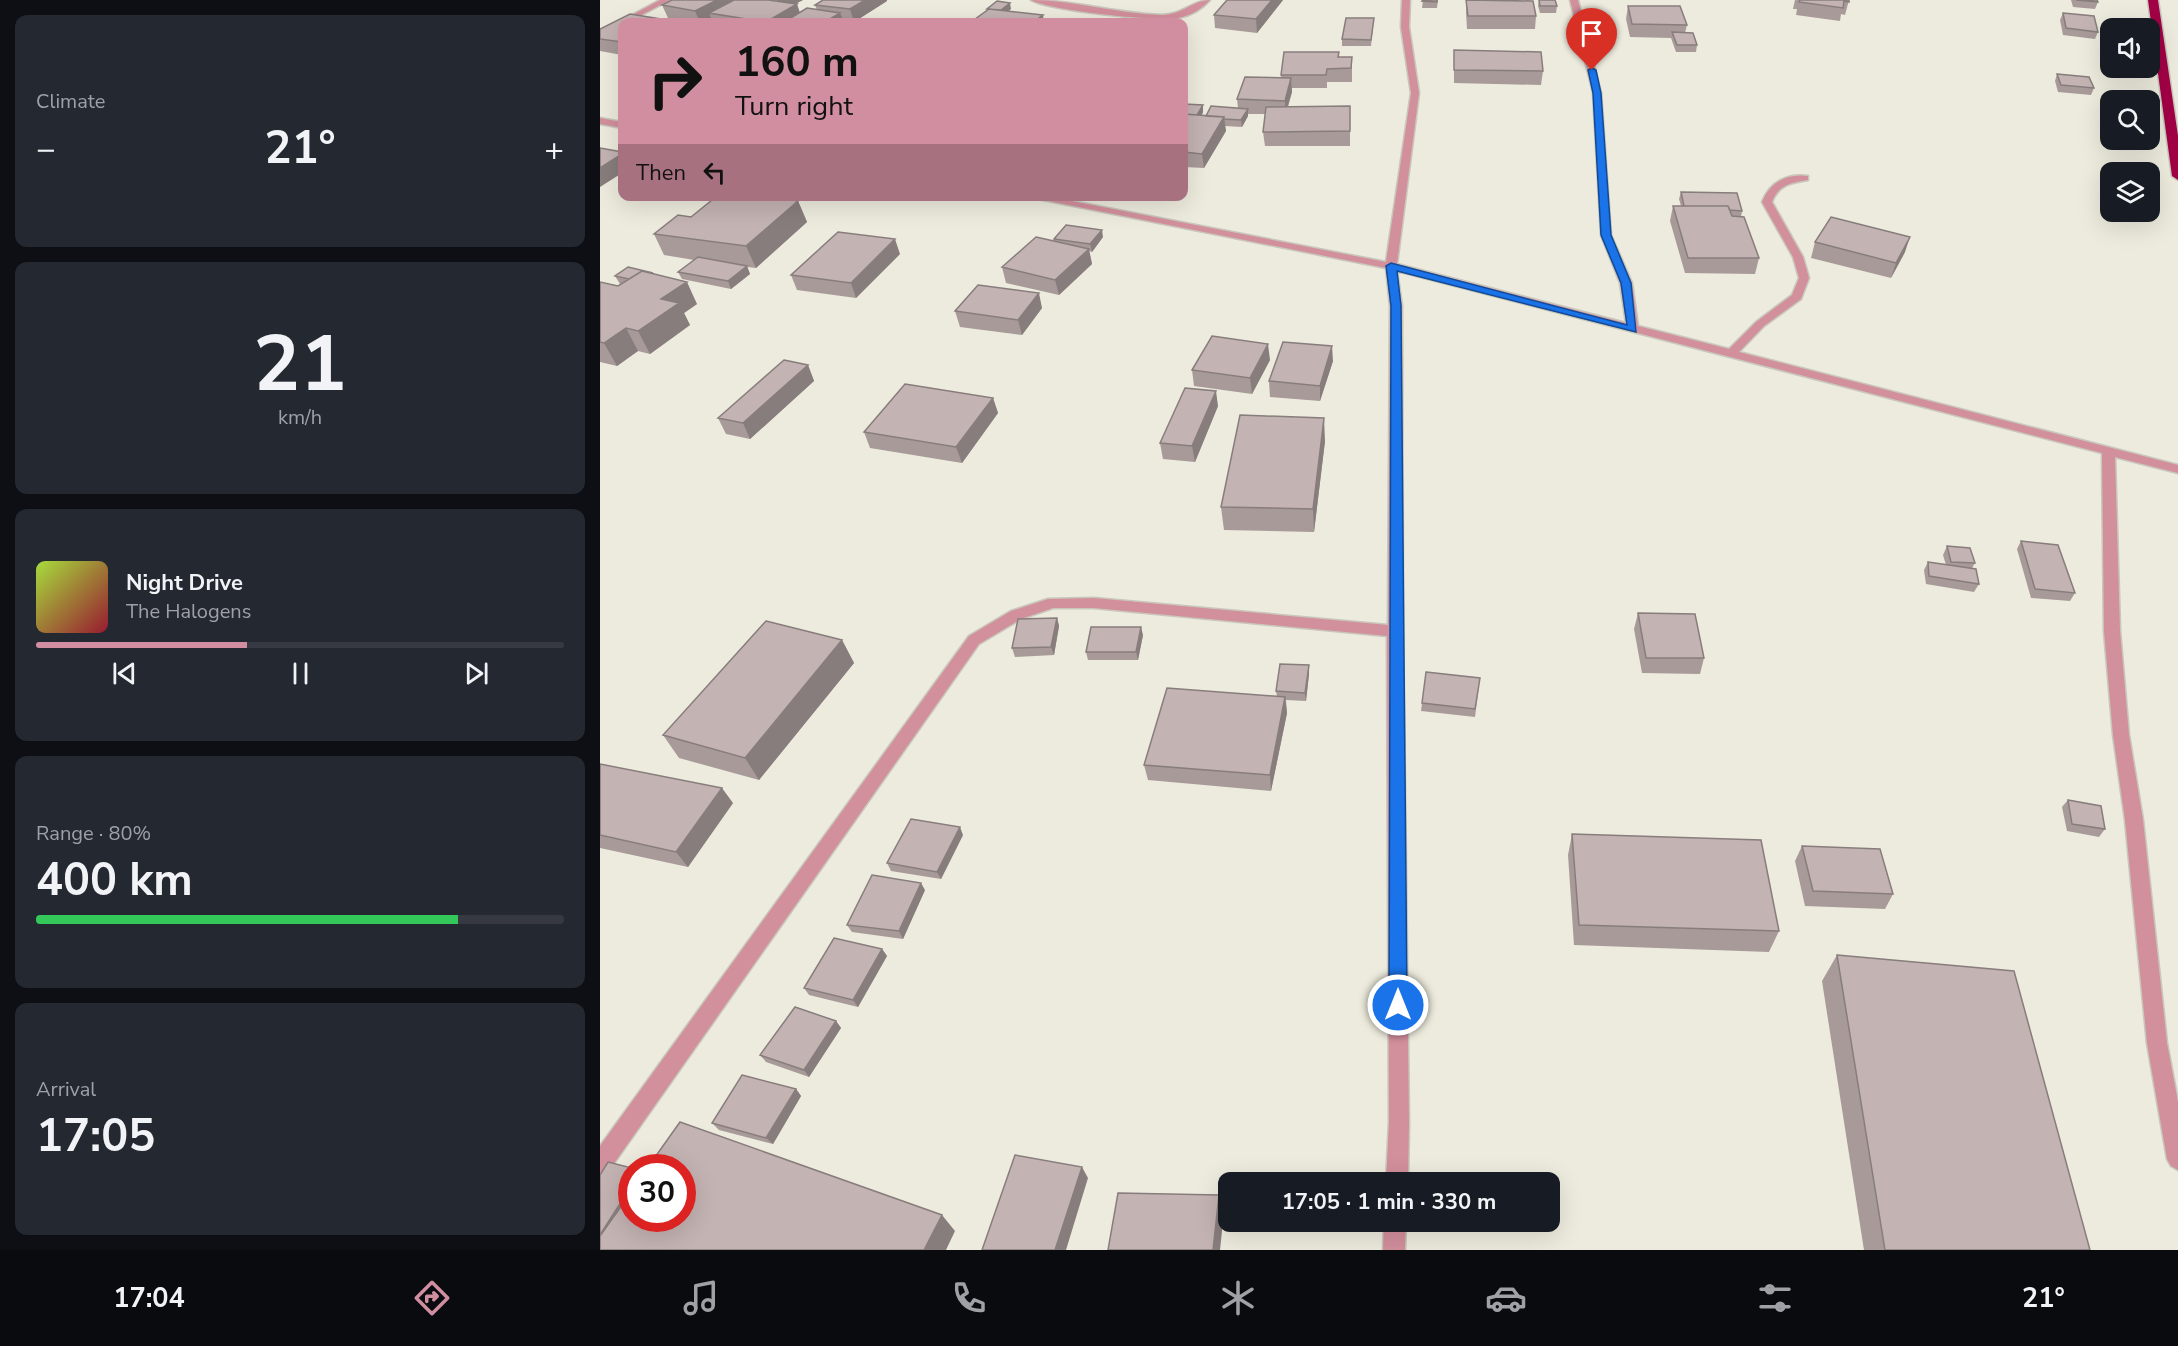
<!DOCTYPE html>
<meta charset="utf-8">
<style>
body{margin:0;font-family:"Nunito Sans",sans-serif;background:#242831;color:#f1f3f6;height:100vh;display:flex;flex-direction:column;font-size:22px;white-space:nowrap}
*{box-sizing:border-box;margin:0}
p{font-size:20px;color:#9ea1a6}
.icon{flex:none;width:33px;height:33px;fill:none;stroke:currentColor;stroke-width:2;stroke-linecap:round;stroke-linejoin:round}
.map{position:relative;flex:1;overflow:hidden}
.drawer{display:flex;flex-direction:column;gap:15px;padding:15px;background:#0d0f14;width:600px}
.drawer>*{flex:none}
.banner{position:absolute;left:18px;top:18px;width:570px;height:183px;border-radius:12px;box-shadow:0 6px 24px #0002;background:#d18ea0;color:#111;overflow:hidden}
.controls{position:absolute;left:1500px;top:18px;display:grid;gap:12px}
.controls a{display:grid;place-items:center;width:60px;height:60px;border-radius:12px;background:#171b24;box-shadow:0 6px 24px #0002;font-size:30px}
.speed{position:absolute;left:18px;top:1154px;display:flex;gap:12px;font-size:30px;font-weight:700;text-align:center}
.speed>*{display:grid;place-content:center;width:78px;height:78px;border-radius:50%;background:#171b24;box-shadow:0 6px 24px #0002;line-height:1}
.speed .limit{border:9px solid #d22;background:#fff;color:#111}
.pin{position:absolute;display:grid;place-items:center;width:51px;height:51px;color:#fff;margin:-62px -26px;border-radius:50% 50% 50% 0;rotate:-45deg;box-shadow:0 0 6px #0007}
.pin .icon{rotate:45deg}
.me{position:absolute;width:66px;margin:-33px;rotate:0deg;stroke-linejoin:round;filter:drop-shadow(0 0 4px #0008)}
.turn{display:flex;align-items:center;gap:21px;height:126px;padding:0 18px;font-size:27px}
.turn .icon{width:78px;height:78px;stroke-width:2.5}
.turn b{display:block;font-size:42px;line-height:51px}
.then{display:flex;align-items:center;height:57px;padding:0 18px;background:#0003;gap:12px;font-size:22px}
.big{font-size:45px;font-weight:700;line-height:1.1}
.drawer .tile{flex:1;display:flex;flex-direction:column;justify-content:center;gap:9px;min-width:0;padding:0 21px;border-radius:12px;background:#242831}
.drawer .dial{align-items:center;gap:0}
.dial b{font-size:78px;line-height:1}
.song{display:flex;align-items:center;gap:18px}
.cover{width:72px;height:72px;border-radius:9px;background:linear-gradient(135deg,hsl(80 70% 55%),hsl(350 70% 35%))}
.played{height:6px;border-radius:3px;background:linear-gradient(90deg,#d18ea0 40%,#363941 40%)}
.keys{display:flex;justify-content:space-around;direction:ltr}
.heat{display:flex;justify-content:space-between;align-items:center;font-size:33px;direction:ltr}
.charge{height:9px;border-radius:4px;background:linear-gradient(90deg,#34c759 80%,#363941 0)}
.trip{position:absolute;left:618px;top:1172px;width:342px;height:60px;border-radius:12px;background:#171b24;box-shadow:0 6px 24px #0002;font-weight:700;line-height:60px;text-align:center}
.dock{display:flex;height:96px;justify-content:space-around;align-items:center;background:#090b0e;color:#9ea1a6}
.dock .icon{width:42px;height:42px}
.dock .current{color:#d18ea0}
.dock b{font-size:27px;color:#f1f3f6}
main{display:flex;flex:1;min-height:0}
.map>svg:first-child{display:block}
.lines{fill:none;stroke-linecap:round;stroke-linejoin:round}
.minor-casing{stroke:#c9c7bb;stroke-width:3}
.highway-casing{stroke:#c9c7bb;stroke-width:3}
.minor{fill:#d28f9c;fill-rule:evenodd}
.highway{fill:#a20045;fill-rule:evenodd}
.wall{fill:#a89a99}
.shaded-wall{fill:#887d7d}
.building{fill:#c3b3b2;stroke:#887d7d;stroke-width:1.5}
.route{fill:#1a73e8;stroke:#114b97;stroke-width:1.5}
</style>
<main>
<section class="drawer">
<div class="tile"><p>Climate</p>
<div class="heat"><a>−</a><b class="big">21°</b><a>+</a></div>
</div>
<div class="tile dial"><b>21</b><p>km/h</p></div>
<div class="tile">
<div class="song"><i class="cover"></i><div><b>Night Drive</b><p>The Halogens</p></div></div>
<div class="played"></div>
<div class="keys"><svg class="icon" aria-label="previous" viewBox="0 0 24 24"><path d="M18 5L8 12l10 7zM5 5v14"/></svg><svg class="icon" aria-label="pause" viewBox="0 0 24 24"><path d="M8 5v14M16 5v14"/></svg><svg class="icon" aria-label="next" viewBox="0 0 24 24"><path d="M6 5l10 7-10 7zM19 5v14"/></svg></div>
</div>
<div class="tile"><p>Range · 80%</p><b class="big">400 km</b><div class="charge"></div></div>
<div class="tile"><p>Arrival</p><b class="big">17:05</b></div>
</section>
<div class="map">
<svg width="1578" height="1250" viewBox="0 0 1578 1250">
<rect width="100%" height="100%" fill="#edebdd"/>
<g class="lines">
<defs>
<path id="minor" d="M60,0H70L28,22L22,24L19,22Z
M431,0C475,0 518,14 562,15C582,15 593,0 610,0C602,9 590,16 578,18C558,22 447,10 431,0Z
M802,0H810L809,27L819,93L797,264L1026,323L1020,283L1001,235L993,93L970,0H978L1001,93L1011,235L1032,283L1038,326L1129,349L1156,322L1192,295L1199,278L1193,257L1162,202C1170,182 1187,173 1208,176V180C1191,183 1179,184 1172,202L1203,257L1209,278L1201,299L1164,326L1139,352L1578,465V473L1515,457L1520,631L1529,735L1543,820L1567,1043L1578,1102V1170L1571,1166L1567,1159L1547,1043L1525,820L1513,735L1504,631L1502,453L797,271L802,306L803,631L809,1122L808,1182H786L789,1122L787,636L494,608H453L421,619L379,644L8,1172L0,1175V1146L369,636L411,611L448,599L494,598L788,625L790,306L786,268L423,196H446L786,262L811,93L801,27Z
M0,118L22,122V128L0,124Z
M784,1221H806L805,1250H783Z"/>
<path id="highway" d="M1548,0H1558L1578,136V180L1572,176Z"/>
</defs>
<use href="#minor" class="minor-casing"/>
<use href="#highway" class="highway-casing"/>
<use href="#minor" class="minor"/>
<use href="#highway" class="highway"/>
</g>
<path class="wall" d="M72,0H203L195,4H197L200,13L217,10L215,5L287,1L254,22L243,21L244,22H113L111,18L103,22H94L68,18L62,5Z
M627,0H683L657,33L615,28L614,15Z
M823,0H838L837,8H822Z
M866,0L936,16L935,29H867L866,13Z
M939,0L957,6L956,13H940L938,6Z
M1195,0H1249L1245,15L1241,14L1240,21L1196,15L1197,9H1193Z
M1471,0H1497L1498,2L1495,9L1473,7Z
M1028,6L1087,25L1085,33L1097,45L1096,52H1076L1071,38L1030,37L1026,19Z
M1463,13L1498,32L1495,39L1463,35L1460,20Z
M774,18L771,46H742V39Z
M22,22V55L0,51V29Z
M854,50L943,71L941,85L854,83Z
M739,52V57H752V82H727V88H692V92L688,107L750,106V146H665L663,132L666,114H648V116L642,127L625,126L626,131L604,168L584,167V104L603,105V112L602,115L606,116L638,108L637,99L681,78V75Z
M1457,74L1494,88L1491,95L1458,92L1455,81Z
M1081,192L1142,211L1141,217L1159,258L1155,274L1085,273L1070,221L1073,206H1081L1079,199Z
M133,196H194L196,200L198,201L207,222L156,268L147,267L150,274L131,289L82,279L78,272L94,260L64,255L54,234Z
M503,237L492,252L489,251L492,264L459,295L406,283L402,267L454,241V239Z
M1215,242L1305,252L1291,278L1211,258Z
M300,254L256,298L197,290L191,275Z
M53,273L97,304L84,313L90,325L50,354L38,351L17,366L0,362V282L18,286L21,284H20L15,276Z
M442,308L422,335L360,327L355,311Z
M670,360L652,394L594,386L592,370Z
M733,361L720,401L670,397L669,381Z
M208,365L214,381L150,439L126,434L118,418Z
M393,398L398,413L362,463L270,448L264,432Z
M618,406L595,462L563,459L560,443Z
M725,441L714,532L624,530L621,507Z
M1421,541L1475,593L1470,601L1431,598L1417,549Z
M1347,546L1375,563L1372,568L1379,584L1374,592L1326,584L1324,570L1328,562L1346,565L1343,555Z
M1038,613L1104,658L1100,674L1042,673L1034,629Z
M457,618L459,626L454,655L415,657L412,648Z
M543,635L538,660H488L486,652Z
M242,640L254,663L159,780L79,758L63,735Z
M709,665V674L706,701L686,700L687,713L671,791L548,780L544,765L677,697L676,691Z
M879,686L875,717L821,711L822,703Z
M0,764L133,803L88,867L0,848Z
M1468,800L1505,829L1499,837L1467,831L1462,807Z
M972,834L1179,931L1169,952L974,945L968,855Z
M363,835L341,879L291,871L287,863Z
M1202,846L1293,894L1285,909L1205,906L1195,861Z
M325,890L303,939L252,932L247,925Z
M282,949L287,956L258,1007L209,995L204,988Z
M1237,955L1490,1250H1264L1222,981Z
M236,1021L241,1028L209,1077L166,1062L160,1055Z
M196,1089L201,1096L173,1144L119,1130L112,1123Z"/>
<path class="shaded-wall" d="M117,0H146L109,13L111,18L103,22H100L95,11Z
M177,0H203L181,11Z
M265,0H287V1L254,22L250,9Z
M672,0H683L657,33L656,19Z
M410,3L411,9L402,17L401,10Z
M197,4L201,17L192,22H166Z
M240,13L244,22H225Z
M443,15L444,22H433Z
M691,78L692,92L685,115V101Z
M603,105V112L597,124L596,117Z
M648,109V116L642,127L641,120Z
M624,117L626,131L604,168L602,154Z
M22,154V173L0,187V168Z
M167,196H194L196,200Z
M198,201L207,222L156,268L146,246Z
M502,230L503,237L492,252L490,244Z
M1310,237L1305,252L1291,278L1296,263Z
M295,239L300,254L256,298L251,283Z
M489,249L492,264L459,295L455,280Z
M147,266L150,274L131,289L128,281Z
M87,282L97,304L84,313L90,325L50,354L38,331L61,299Z
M439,293L442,308L422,335L418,320Z
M26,328L38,351L17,366L4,343Z
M668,344L670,360L652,394L650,378Z
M732,346L733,361L720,401V386Z
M208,365L214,381L150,439L143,423Z
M616,391L618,406L595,462L592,446Z
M393,398L398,413L362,463L356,447Z
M724,418L725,441L714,532L713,509Z
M457,618L459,626L454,655L451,647Z
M541,627L543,635L538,660L536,652Z
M242,640L254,663L159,780L145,758Z
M709,665V674L706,701L705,693Z
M685,697L687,713L671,791L670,775Z
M122,788L133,803L88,867L76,852Z
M360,827L363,835L341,879L337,872Z
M321,883L325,890L303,939L299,931Z
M282,949L287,956L258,1007L253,1000Z
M236,1021L241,1028L209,1077L204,1070Z
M196,1089L201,1096L173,1144L166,1138Z
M482,1167L488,1178L466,1250H455Z
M32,1185V1204L0,1237Z
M619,1195L624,1212L620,1250H613Z
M342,1215L355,1231L346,1250H324Z"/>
<path class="building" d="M72,0H117L95,11L62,5Z
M134,0H168L197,4L166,22L109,13Z
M223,0H265L250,9L215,5Z
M627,0H672L656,19L614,15Z
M823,0H837V2L822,1Z
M866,0L933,1L936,16H868Z
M939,0H955L957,6H940Z
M1200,0H1249V2L1244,1L1243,8L1199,2Z
M1476,0H1497L1498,2Z
M397,1L410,3L401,10L387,9Z
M1028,6H1080L1087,25L1032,24Z
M207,8L240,13L225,22H184Z
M389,9L443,15L433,22H371Z
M1463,13L1494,16L1498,32L1466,28Z
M30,14L80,22H22V42L0,39V29Z
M746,18H774L771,40L742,39Z
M1072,32L1093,33L1097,45H1077Z
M854,50L941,52L943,71L854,70Z
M684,52H739L738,57H752L751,68L727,69L726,75H681Z
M1457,74L1489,77L1494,88L1461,85Z
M645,77L691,78L685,101L637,99Z
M584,104L603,105L597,115L584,114Z
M611,106L648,109L641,120L624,119V117L606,116Z
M750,106V131L663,132L666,107Z
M584,114L624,117L602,154L584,152Z
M0,148L22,152V154L0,168Z
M1081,192L1137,193L1142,211L1130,210L1128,206H1084Z
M117,196H167L198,201L146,246L54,234L78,215L91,217Z
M1073,206H1128L1132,216L1144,217L1159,258H1088Z
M1231,217L1310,237L1296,263L1215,242Z
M466,225L502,230L490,244L454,239Z
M238,232L295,239L251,283L191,275Z
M436,237L489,249L455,280L402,267Z
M98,257L147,266L128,281L78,272Z
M28,267L53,273H52L42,271L29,279L15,276Z
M42,271L87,282L61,299L79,303L38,331L26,328L4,343L0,342V282L18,286Z
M378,285L439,293L418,320L355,311Z
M612,336L668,344L650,378L592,370Z
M683,342L732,346L720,386L669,381Z
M184,360L208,365L143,423L118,418Z
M305,384L393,398L356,447L264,432Z
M585,388L616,391L592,446L560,443Z
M640,415L724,418L713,509L621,507Z
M1421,541L1458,545L1475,593L1435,589Z
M1347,546L1370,548L1375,563L1351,562Z
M1328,562L1376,569L1379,584L1329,576Z
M1038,613L1095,614L1104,658H1046Z
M457,618L451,647L412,648L418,619Z
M166,621L242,640L145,758L63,735Z
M491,627H541L536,652H486Z
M680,664L709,665L705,693L676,691Z
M826,672L880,678L875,709L822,703Z
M567,688L685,697L670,775L544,765Z
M0,764L122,788L76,852L0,835Z
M1468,800L1501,806L1505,829L1472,824Z
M311,819L360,827L337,872L287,863Z
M972,834L1161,840L1179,931L979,925Z
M1202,846L1280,849L1293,894L1213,891Z
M272,875L321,883L299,931L247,925Z
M234,938L282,949L253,1000L204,988Z
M1237,955L1414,971L1490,1250H1285Z
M195,1007L236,1021L204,1070L160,1055Z
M142,1075L196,1089L166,1138L112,1123Z
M80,1122L342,1215L324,1250H0V1236L32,1191V1218H82V1167H48Z
M415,1155L482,1167L455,1250H382Z
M8,1162L32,1168V1185L0,1235V1175Z
M518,1193L619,1195L613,1250H508Z"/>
<path class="route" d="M992,68L996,70L1001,93L1011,235L1031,283L1036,332L797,271L801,306L807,1005L804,1011L798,1013L792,1011L789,1005L791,306L786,266L791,263L1027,325L1021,283L1001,235L993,93L988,70Z"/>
</svg>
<div class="controls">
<a><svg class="icon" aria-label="sound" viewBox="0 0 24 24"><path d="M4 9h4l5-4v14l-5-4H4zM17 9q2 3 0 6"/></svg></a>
<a><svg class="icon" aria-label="search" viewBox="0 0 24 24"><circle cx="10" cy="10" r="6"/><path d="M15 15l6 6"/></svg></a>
<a><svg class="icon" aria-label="layers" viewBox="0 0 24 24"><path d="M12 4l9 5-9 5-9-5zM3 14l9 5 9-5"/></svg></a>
</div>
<div class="speed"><div class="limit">30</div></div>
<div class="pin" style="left:992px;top:70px;background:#d93025"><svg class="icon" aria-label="arrive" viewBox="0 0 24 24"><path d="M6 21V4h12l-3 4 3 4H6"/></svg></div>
<svg class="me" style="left:798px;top:1005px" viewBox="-20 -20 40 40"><circle r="17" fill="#1a73e8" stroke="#fff" stroke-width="3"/><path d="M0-11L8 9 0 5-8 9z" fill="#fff"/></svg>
<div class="trip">17:05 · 1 min · 330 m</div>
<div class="banner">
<div class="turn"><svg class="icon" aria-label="right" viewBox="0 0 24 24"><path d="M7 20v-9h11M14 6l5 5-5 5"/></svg><div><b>160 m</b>Turn right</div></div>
<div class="then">Then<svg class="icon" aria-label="left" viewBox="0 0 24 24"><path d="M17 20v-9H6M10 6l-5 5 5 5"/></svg></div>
</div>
</div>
</main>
<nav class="dock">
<b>17:04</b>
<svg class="icon current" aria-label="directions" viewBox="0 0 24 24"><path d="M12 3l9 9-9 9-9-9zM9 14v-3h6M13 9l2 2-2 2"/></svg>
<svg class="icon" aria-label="music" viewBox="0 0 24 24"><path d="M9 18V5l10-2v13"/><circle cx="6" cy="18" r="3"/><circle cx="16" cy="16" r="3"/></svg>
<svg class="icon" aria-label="phone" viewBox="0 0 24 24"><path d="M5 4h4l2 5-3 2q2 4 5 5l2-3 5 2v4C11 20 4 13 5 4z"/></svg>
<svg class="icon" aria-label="climate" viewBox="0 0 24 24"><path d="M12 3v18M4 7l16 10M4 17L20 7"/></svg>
<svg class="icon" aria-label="car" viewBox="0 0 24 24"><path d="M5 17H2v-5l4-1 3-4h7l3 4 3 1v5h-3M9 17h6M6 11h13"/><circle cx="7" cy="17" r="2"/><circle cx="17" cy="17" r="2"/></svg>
<svg class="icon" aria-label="filters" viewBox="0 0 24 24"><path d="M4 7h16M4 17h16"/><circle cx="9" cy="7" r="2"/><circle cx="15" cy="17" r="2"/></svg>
<b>21°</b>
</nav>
